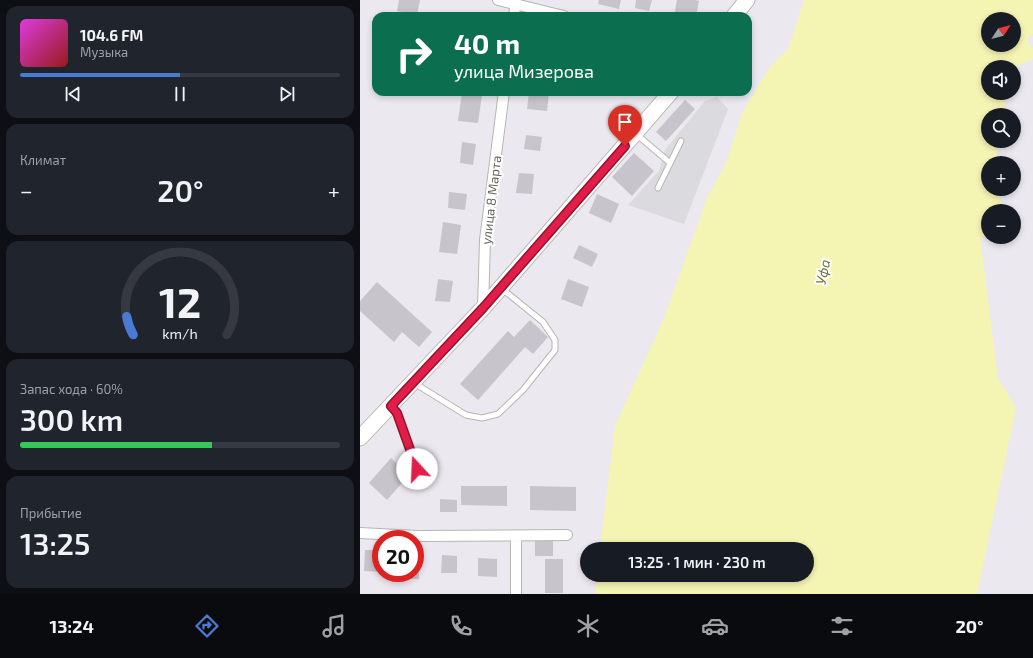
<!DOCTYPE html>
<html lang="ru">
<meta charset="utf-8">
<style>
body{margin:0;font-family:"Exo 2",sans-serif;background:#20242c;color:#f1f3f6;height:100vh;display:flex;flex-direction:column;font-size:15px;white-space:nowrap}
*{box-sizing:border-box;margin:0}
p{font-size:13px;color:#9ea1a6}
.icon{flex:none;width:22px;height:22px;fill:none;stroke:currentColor;stroke-width:2;stroke-linecap:round;stroke-linejoin:round}
.map{position:relative;flex:1;overflow:hidden}
.drawer{display:flex;flex-direction:column;gap:6px;padding:6px;background:#0d0f14;width:360px}
.drawer>*{flex:none}
.top-card{position:absolute;left:12px;top:12px;width:380px;height:84px;border-radius:12px;box-shadow:0 2px 6px #0003;background:#0b6e4f;color:#fff;overflow:hidden}
.needle{width:26px;rotate:54deg}
.buttons{position:absolute;left:621px;top:12px;display:grid;gap:8px}
.buttons a{display:grid;place-items:center;width:40px;height:40px;border-radius:50%;background:#171b24;box-shadow:0 2px 6px #0003;font-size:20px}
.speed{position:absolute;left:12px;top:530px;display:flex;gap:8px;font-size:20px;font-weight:700;text-align:center}
.speed>*{display:grid;place-content:center;width:52px;height:52px;border-radius:50%;background:#171b24;box-shadow:0 2px 6px #0003;line-height:1}
.speed .limit{border:6px solid #d22;background:#fff;color:#111}
.pin{position:absolute;display:grid;place-items:center;width:34px;height:34px;color:#fff;margin:-41px -17px;border-radius:50% 50% 50% 0;rotate:-45deg;box-shadow:0 0 4px #0007}
.pin .icon{rotate:45deg}
.me{position:absolute;width:44px;margin:-22px;rotate:340deg;stroke-linejoin:round;filter:drop-shadow(0 0 3px #0008)}
.turn{display:flex;align-items:center;gap:14px;height:84px;padding:0 16px;font-size:18px}
.turn .icon{width:52px;height:52px;stroke-width:2.5}
.turn b{display:block;font-size:28px;line-height:34px}
.big{font-size:30px;font-weight:600;line-height:1.1}
.drawer .tile{flex:1;display:flex;flex-direction:column;justify-content:center;gap:6px;min-width:0;padding:0 14px;border-radius:12px;background:#20242c}
.drawer .dial{align-items:center;gap:0}
.dial svg{height:104px;overflow:visible;fill:none;stroke:#363941;stroke-width:7;stroke-linecap:round;text-anchor:middle}
.dial text{fill:#f1f3f6;stroke:none}
.song{display:flex;align-items:center;gap:12px}
.cover{width:48px;height:48px;border-radius:6px;background:linear-gradient(135deg,hsl(300 70% 55%),hsl(0 70% 35%))}
.played{height:4px;border-radius:2px;background:linear-gradient(90deg,#4a7ad4 50%,#363941 50%)}
.keys{display:flex;justify-content:space-around;direction:ltr}
.heat{display:flex;justify-content:space-between;align-items:center;font-size:22px;direction:ltr}
.charge{height:6px;border-radius:3px;background:linear-gradient(90deg,#34c759 60%,#363941 0)}
.trip{position:absolute;left:220px;top:542px;width:234px;height:40px;border-radius:20px;background:#171b24;box-shadow:0 2px 6px #0003;font-weight:600;line-height:40px;text-align:center}
.dock{display:flex;height:64px;justify-content:space-around;align-items:center;background:#090b0e;color:#9ea1a6}
.dock .icon{width:28px;height:28px}
.dock .on{color:#4a7ad4}
.dock b{font-size:18px;color:#f1f3f6}
main{display:flex;flex:1;min-height:0}
.map>svg:first-child{display:block}
.industrial{fill:#dbdadf}
.water{fill:#f4f4b3;fill-rule:evenodd}
.building{fill:#c7c5cb}
.lines{fill:none;stroke-linecap:round;stroke-linejoin:round}
.lane-casing{stroke:#b5b6b0;stroke-width:7}
.street-casing{stroke:#b5b6b0;stroke-width:12}
.secondary-casing{stroke:#b7b8b2;stroke-width:17}
.lane{stroke:#fff;stroke-width:5}
.street{stroke:#fff;stroke-width:10}
.secondary{stroke:#fff;stroke-width:15}
.route-casing{stroke:#92132f;stroke-width:10}
.route{stroke:#e11d48;stroke-width:7}
.labels{text-anchor:middle;stroke-width:4;stroke-linejoin:round;paint-order:stroke}
.street-label{font-size:13px;fill:#65665f;stroke:#fff}
.water-label{font-size:14px;font-style:italic;fill:#6f743c;stroke:#fff}
</style>
<main>
<section class="drawer">
<div class="tile">
<div class="song"><i class="cover"></i><div><b>104.6 FM</b><p>Музыка</p></div></div>
<div class="played"></div>
<div class="keys"><svg class="icon" aria-label="previous" viewBox="0 0 24 24"><path d="M18 5L8 12l10 7zM5 5v14"/></svg><svg class="icon" aria-label="pause" viewBox="0 0 24 24"><path d="M8 5v14M16 5v14"/></svg><svg class="icon" aria-label="next" viewBox="0 0 24 24"><path d="M6 5l10 7-10 7zM19 5v14"/></svg></div>
</div>
<div class="tile"><p>Климат</p>
<div class="heat"><a>−</a><b class="big">20°</b><a>+</a></div>
</div>
<div class="tile dial"><svg viewBox="0 0 100 80">
<path d="M14 69A42 42 0 1 1 86 69"/>
<path d="M14 69A42 42 0 0 1 9 55" stroke="#4a7ad4"/>
<text x="50" y="56" font-size="32" font-weight="700">12</text>
<text x="50" y="72" font-size="11">km/h</text>
</svg></div>
<div class="tile"><p>Запас хода · 60%</p><b class="big">300 km</b><div class="charge"></div></div>
<div class="tile"><p>Прибытие</p><b class="big">13:25</b></div>
</section>
<div class="map">
<svg width="673" height="594" viewBox="0 0 673 594">
<rect width="100%" height="100%" fill="#ebe8ef"/>
<path class="industrial" d="M357,97L368,109L324,224L268,205L299,171L305,150L345,101Z"/>
<path class="water" d="M444,0H673V33L667,41L673,49V59L654,67H628V93H647L643,115H628V141H639L635,163H628V189H638L643,211H628V235L620,238L638,378L656,408L617,594H235L237,575H447V549H240L255,426L304,318L347,198L366,163L382,113L410,67L428,49ZM628,19H654V45H628Z"/>
<path class="building" d="M39,0H60L57,15L37,11Z
M239,0H261L259,9L238,4Z
M276,0H292L289,11L275,8Z
M317,0H335L339,1L336,16H314Z
M169,92L189,93L187,111L167,109Z
M102,93L122,95L118,123L98,121Z
M325,100L335,109L306,141L296,132Z
M166,135L182,137L180,151L164,149Z
M102,142L116,144L113,165L100,163Z
M274,153L294,171L272,196L252,177Z
M159,173L174,174L172,194L156,193Z
M89,192L107,194L105,210L88,208Z
M237,194L259,204L251,223L229,213Z
M83,222L101,225L97,254L79,252Z
M219,245L238,254L232,267L213,258Z
M78,279L93,281L90,302L75,301Z
M208,279L229,287L222,307L201,299Z
M17,282L72,332L59,347L42,332L34,342L0,311V301Z
M170,320L188,337L173,354L165,347L118,400L100,384L148,331L154,337Z
M31,458L49,475L27,500L9,483Z
M101,486H147V506L101,505Z
M170,486L216,487V511L170,510Z
M80,499L97,500V512H80Z
M175,541H193V556H175Z
M5,550H21V572L4,571Z
M82,555L97,556V573H81Z
M55,556H59V579H41V573H55Z
M118,558L137,559V577L118,576Z
M185,559H203V593H185Z"/>
<g class="lines">
<defs>
<path id="lane" d="M276,134L309,162
M298,188L321,141
M54,383L106,415L122,418L138,414L163,390L195,350V340L183,322L146,292L142,288
M32,407L37,413L62,483"/>
<path id="street" d="M138,0L204,16
M154,16L156,0
M123,308L125,240L144,92
M0,533L58,536L207,535
M156,594V536"/>
<path id="secondary" d="M374,16L387,0
M0,438L123,308L311,92"/>
</defs>
<use href="#lane" class="lane-casing"/>
<use href="#street" class="street-casing"/>
<use href="#secondary" class="secondary-casing"/>
<use href="#lane" class="lane"/>
<use href="#street" class="street"/>
<use href="#secondary" class="secondary"/>
</g>
<g class="lines">
<defs>
<path id="route" d="M57,469L37,413L31,406L123,308L265,146"/>
</defs>
<use href="#route" class="route-casing"/>
<use href="#route" class="route"/>
</g>
<g class="labels">
<g class="street-label">
<text transform="translate(131 200) rotate(-83)" y="5">улица 8 Марта</text>
</g>
<g class="water-label">
<text transform="translate(463 272) rotate(-78)" y="5">Уфа</text>
</g>
</g>
</svg>
<div class="buttons">
<a><svg class="needle" viewBox="-14 -14 28 28"><path d="M0-13l5 13h-10z" fill="#e53935"/><path d="M0 13l5-13h-10z" fill="#9ea1a6"/></svg></a>
<a><svg class="icon" aria-label="sound" viewBox="0 0 24 24"><path d="M4 9h4l5-4v14l-5-4H4zM17 9q2 3 0 6"/></svg></a>
<a><svg class="icon" aria-label="search" viewBox="0 0 24 24"><circle cx="10" cy="10" r="6"/><path d="M15 15l6 6"/></svg></a>
<a>+</a>
<a>−</a>
</div>
<div class="speed"><div class="limit">20</div></div>
<div class="pin" style="left:265px;top:146px;background:#d93025"><svg class="icon" aria-label="arrive" viewBox="0 0 24 24"><path d="M6 21V4h12l-3 4 3 4H6"/></svg></div>
<svg class="me" style="left:57px;top:469px" viewBox="-20 -20 40 40"><circle r="19" fill="#fff"/><path d="M0-13L10 11 0 6-10 11z" fill="#e11d48"/></svg>
<div class="trip">13:25 · 1 мин · 230 m</div>
<div class="top-card">
<div class="turn"><svg class="icon" aria-label="right" viewBox="0 0 24 24"><path d="M7 20v-9h11M14 6l5 5-5 5"/></svg><div><b>40 m</b>улица Мизерова</div></div>
</div>
</div>
</main>
<nav class="dock">
<b>13:24</b>
<svg class="icon on" aria-label="directions" viewBox="0 0 24 24"><path d="M12 3l9 9-9 9-9-9zM9 14v-3h6M13 9l2 2-2 2"/></svg>
<svg class="icon" aria-label="music" viewBox="0 0 24 24"><path d="M9 18V5l10-2v13"/><circle cx="6" cy="18" r="3"/><circle cx="16" cy="16" r="3"/></svg>
<svg class="icon" aria-label="phone" viewBox="0 0 24 24"><path d="M5 4h4l2 5-3 2q2 4 5 5l2-3 5 2v4C11 20 4 13 5 4z"/></svg>
<svg class="icon" aria-label="climate" viewBox="0 0 24 24"><path d="M12 3v18M4 7l16 10M4 17L20 7"/></svg>
<svg class="icon" aria-label="car" viewBox="0 0 24 24"><path d="M5 17H2v-5l4-1 3-4h7l3 4 3 1v5h-3M9 17h6M6 11h13"/><circle cx="7" cy="17" r="2"/><circle cx="17" cy="17" r="2"/></svg>
<svg class="icon" aria-label="filters" viewBox="0 0 24 24"><path d="M4 7h16M4 17h16"/><circle cx="9" cy="7" r="2"/><circle cx="15" cy="17" r="2"/></svg>
<b>20°</b>
</nav>
